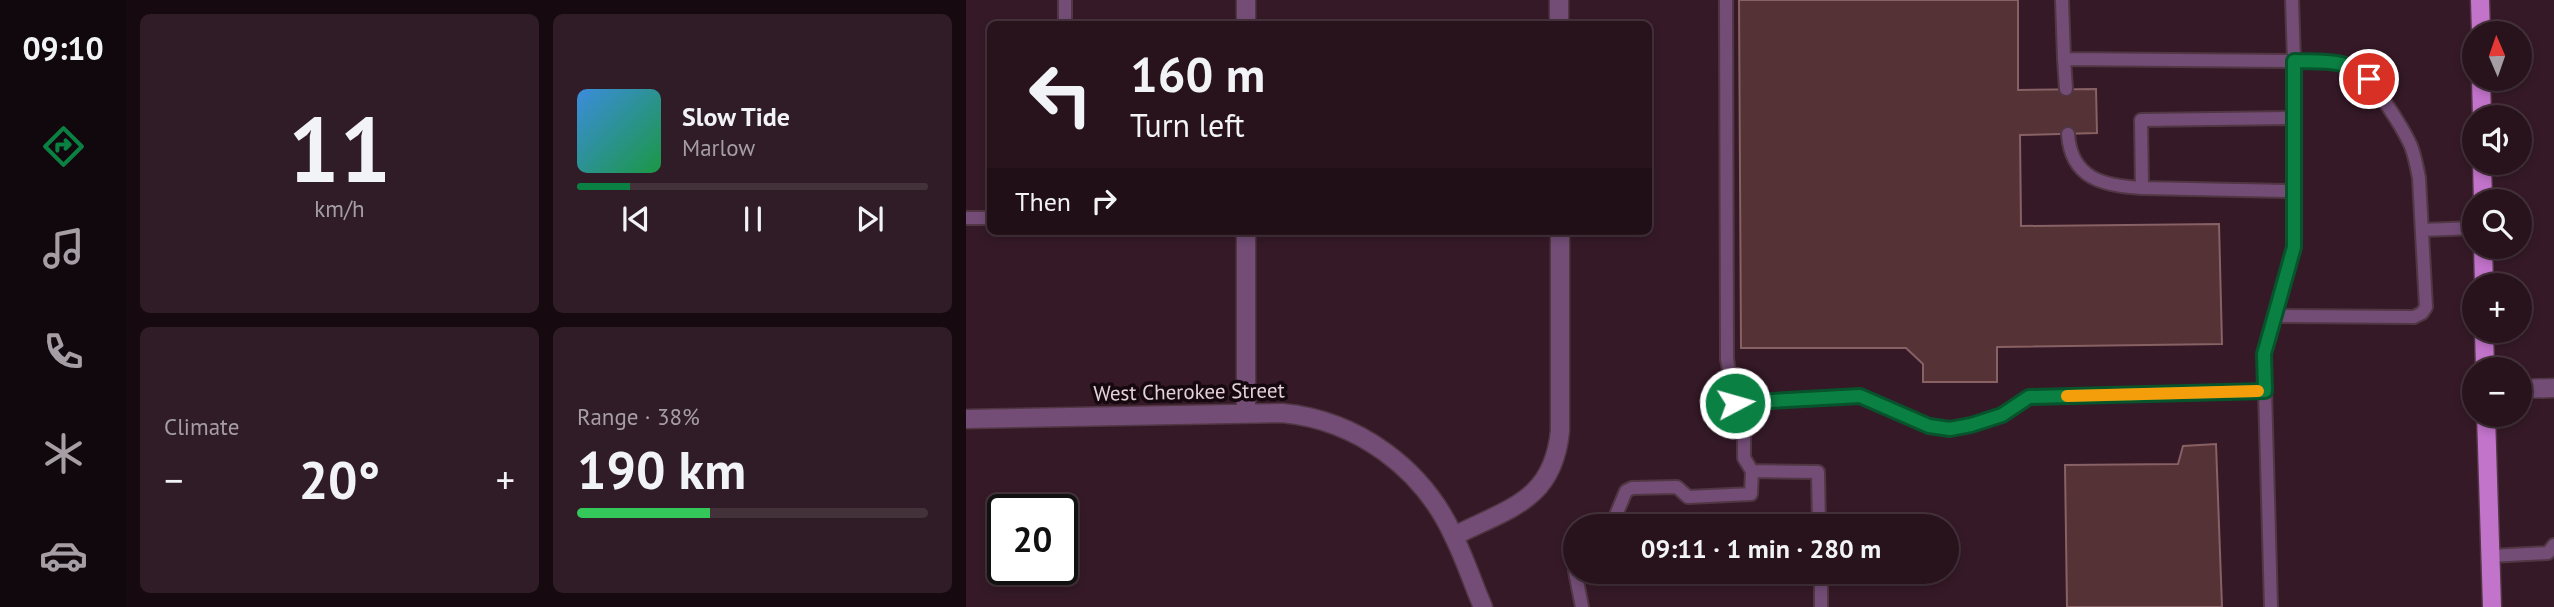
<!DOCTYPE html>
<meta charset="utf-8">
<style>
body{margin:0;font-family:"PT Sans",sans-serif;background:#301c26;color:#f1f3f6;height:100vh;display:flex;flex-direction:column;font-size:26px;white-space:nowrap}
*{box-sizing:border-box;margin:0}
p{font-size:23px;color:#a59ea4}
.icon{flex:none;width:38px;height:38px;fill:none;stroke:currentColor;stroke-width:2;stroke-linecap:round;stroke-linejoin:round}
.map{position:relative;flex:1;overflow:hidden}
.drawer{display:flex;flex-direction:column;gap:14px;padding:14px;background:#160a10;width:840px}
.drawer>*{flex:none}
.top-card{position:absolute;left:21px;top:21px;width:665px;height:214px;border-radius:10px;box-shadow:0 4px 10px #0003,0 0 0 2px #44323b;background:#28131d;color:#f1f3f6;overflow:hidden}
.needle{width:46px;rotate:358deg}
.tools{position:absolute;left:1496px;top:21px;display:grid;gap:14px}
.tools a{display:grid;place-items:center;width:70px;height:70px;border-radius:50%;background:#28131d;box-shadow:0 4px 10px #0003,0 0 0 2px #44323b;font-size:35px}
.speed{position:absolute;left:21px;top:494px;display:flex;gap:14px;font-size:35px;font-weight:700;text-align:center}
.speed>*{display:grid;place-content:center;width:91px;height:91px;border-radius:50%;background:#28131d;box-shadow:0 4px 10px #0003,0 0 0 2px #44323b;line-height:1}
.speed .limit{border:4px solid #111;border-radius:10px;background:#fff;color:#111}
.pin{position:absolute;display:grid;place-items:center;width:60px;height:60px;color:#fff;margin:-30px;border:4px solid #fff;border-radius:50%;box-shadow:0 2px 7px #0007}
.me{position:absolute;width:77px;margin:-38px;rotate:84deg;stroke-linejoin:round;filter:drop-shadow(0 0 5px #0008)}
.turn{display:flex;align-items:center;gap:24px;height:147px;padding:0 28px;font-size:32px}
.turn .icon{width:91px;height:91px;stroke-width:2.5}
.turn b{display:block;font-size:49px;line-height:60px}
.then{display:flex;align-items:center;height:66px;padding:0 28px;background:#0003;gap:14px;font-size:26px}
.big{font-size:52px;font-weight:700;line-height:1.1}
.drawer .card{flex:1;display:flex;flex-direction:column;justify-content:center;gap:10px;min-width:0;padding:0 24px;border-radius:10px;background:#301c26}
.drawer .dial{align-items:center;gap:0}
.dial b{font-size:91px;line-height:1}
.song{display:flex;align-items:center;gap:21px}
.cover{width:84px;height:84px;border-radius:10px;background:linear-gradient(135deg,hsl(210 70% 55%),hsl(140 70% 35%))}
.played{height:7px;border-radius:4px;background:linear-gradient(90deg,#0b8043 15%,#44323b 15%)}
.keys{display:flex;justify-content:space-around;direction:ltr}
.heat{display:flex;justify-content:space-between;align-items:center;font-size:38px;direction:ltr}
.charge{height:10px;border-radius:5px;background:linear-gradient(90deg,#34c759 38%,#44323b 0)}
.drawer .tiles{flex:1;display:grid;gap:14px;grid-template-columns:repeat(2,1fr)}
.trip{position:absolute;left:597px;top:514px;width:396px;height:70px;border-radius:35px;background:#28131d;box-shadow:0 4px 10px #0003,0 0 0 2px #44323b;font-weight:700;line-height:70px;text-align:center}
main{display:flex;flex:1;min-height:0}
.menu{display:flex;flex-direction:column;width:126px;justify-content:space-around;align-items:center;background:#10080c;color:#a59ea4}
.menu .icon{width:49px;height:49px}
.menu .on{color:#0b8043}
.menu b{font-size:32px;color:#f1f3f6}
.map>svg:first-child{display:block}
.building{fill:#553235;stroke:#876163;stroke-width:2}
.lines{fill:none;stroke-linecap:round;stroke-linejoin:round}
.service-casing{stroke:#513643;stroke-width:16}
.minor-casing{stroke:#513643;stroke-width:21}
.primary-casing{stroke:#513643;stroke-width:21}
.service{stroke:#734d76;stroke-width:12}
.minor{stroke:#734d76;stroke-width:18}
.primary{stroke:#c273ca;stroke-width:18}
.route-casing{stroke:#07532c;stroke-width:18}
.route{stroke:#0b8043;stroke-width:12}
.slow{stroke:#f59e0b;stroke-width:12}
.labels{text-anchor:middle;stroke-width:7;stroke-linejoin:round;paint-order:stroke}
.street-label{font-size:21px;fill:#e4d0d9;stroke:#15080f}
</style>
<main>
<nav class="menu">
<b>09:10</b>
<svg class="icon on" aria-label="directions" viewBox="0 0 24 24"><path d="M12 3l9 9-9 9-9-9zM9 14v-3h6M13 9l2 2-2 2"/></svg>
<svg class="icon" aria-label="music" viewBox="0 0 24 24"><path d="M9 18V5l10-2v13"/><circle cx="6" cy="18" r="3"/><circle cx="16" cy="16" r="3"/></svg>
<svg class="icon" aria-label="phone" viewBox="0 0 24 24"><path d="M5 4h4l2 5-3 2q2 4 5 5l2-3 5 2v4C11 20 4 13 5 4z"/></svg>
<svg class="icon" aria-label="climate" viewBox="0 0 24 24"><path d="M12 3v18M4 7l16 10M4 17L20 7"/></svg>
<svg class="icon" aria-label="car" viewBox="0 0 24 24"><path d="M5 17H2v-5l4-1 3-4h7l3 4 3 1v5h-3M9 17h6M6 11h13"/><circle cx="7" cy="17" r="2"/><circle cx="17" cy="17" r="2"/></svg>
</nav>
<section class="drawer">
<div class="tiles">
<div class="card dial"><b>11</b><p>km/h</p></div>
<div class="card">
<div class="song"><i class="cover"></i><div><b>Slow Tide</b><p>Marlow</p></div></div>
<div class="played"></div>
<div class="keys"><svg class="icon" aria-label="previous" viewBox="0 0 24 24"><path d="M18 5L8 12l10 7zM5 5v14"/></svg><svg class="icon" aria-label="pause" viewBox="0 0 24 24"><path d="M8 5v14M16 5v14"/></svg><svg class="icon" aria-label="next" viewBox="0 0 24 24"><path d="M6 5l10 7-10 7zM19 5v14"/></svg></div>
</div>
<div class="card"><p>Climate</p>
<div class="heat"><a>−</a><b class="big">20°</b><a>+</a></div>
</div>
<div class="card"><p>Range · 38%</p><b class="big">190 km</b><div class="charge"></div></div>
</div>
</section>
<div class="map">
<svg width="1588" height="607" viewBox="0 0 1588 607">
<rect width="100%" height="100%" fill="#351927"/>
<path class="building" d="M773,0H1052V90L1130,89L1131,133L1054,135L1055,226L1253,224L1256,344L1031,347V382H957V364L940,348H775Z
M1250,444L1256,607H1101L1099,465L1212,464L1217,446Z"/>
<g class="lines">
<defs>
<path id="service" d="M99,0V24
M760,0L761,359L769,403
M1096,0L1098,59L1328,61V247L1298,354L1305,607
M1098,59L1100,89
M1327,118L1175,120L1176,188L1328,191
M1102,134C1105,179 1138,186 1176,188
M0,218H24
M1456,230L1508,228
M1309,316L1448,317L1456,313L1460,307L1453,178C1451,167 1449,157 1445,146C1437,128 1404,75 1388,67C1370,59 1347,62 1328,61L1326,0
M786,471L852,472L853,527
M645,527L660,491L666,488L711,487L722,497L785,494L786,471L778,458V418L769,403L894,396L963,426L984,429L1005,425L1036,415L1063,397L1299,391
M1524,556L1582,553L1588,545
M609,571L616,607
M855,572V607"/>
<path id="minor" d="M280,0V24
M593,0V24
M280,231V412
M1554,389L1588,388
M0,419L316,413C391,420 457,468 488,537C499,559 507,584 517,607
M488,536C543,508 587,501 594,431V231"/>
<path id="primary" d="M1514,0L1515,33
M1515,79L1516,117
M1516,163L1517,201
M1517,247L1518,285
M1518,331L1519,369
M1520,415L1526,607"/>
</defs>
<use href="#service" class="service-casing"/>
<use href="#minor" class="minor-casing"/>
<use href="#primary" class="primary-casing"/>
<use href="#service" class="service"/>
<use href="#minor" class="minor"/>
<use href="#primary" class="primary"/>
</g>
<g class="lines">
<defs>
<path id="route" d="M769,403L894,396L963,426L984,429L1005,425L1036,415L1063,397L1299,391L1298,354L1328,247V61C1358,62 1379,58 1403,79"/>
</defs>
<use href="#route" class="route-casing"/>
<use href="#route" class="route"/>
<path class="slow" d="M1101,396L1292,391"/>
</g>
<g class="labels">
<g class="street-label">
<text transform="translate(223 392) rotate(-1)" y="7">West Cherokee Street</text>
</g>
</g>
</svg>
<div class="tools">
<a><svg class="needle" viewBox="-14 -14 28 28"><path d="M0-13l5 13h-10z" fill="#e53935"/><path d="M0 13l5-13h-10z" fill="#a59ea4"/></svg></a>
<a><svg class="icon" aria-label="sound" viewBox="0 0 24 24"><path d="M4 9h4l5-4v14l-5-4H4zM17 9q2 3 0 6"/></svg></a>
<a><svg class="icon" aria-label="search" viewBox="0 0 24 24"><circle cx="10" cy="10" r="6"/><path d="M15 15l6 6"/></svg></a>
<a>+</a>
<a>−</a>
</div>
<div class="speed"><div class="limit">20</div></div>
<div class="pin" style="left:1403px;top:79px;background:#d93025"><svg class="icon" aria-label="arrive" viewBox="0 0 24 24"><path d="M6 21V4h12l-3 4 3 4H6"/></svg></div>
<svg class="me" style="left:769px;top:403px" viewBox="-20 -20 40 40"><circle r="17" fill="#0b8043" stroke="#fff" stroke-width="3"/><path d="M0-11L8 9 0 5-8 9z" fill="#fff"/></svg>
<div class="trip">09:11 · 1 min · 280 m</div>
<div class="top-card">
<div class="turn"><svg class="icon" aria-label="left" viewBox="0 0 24 24"><path d="M17 20v-9H6M10 6l-5 5 5 5"/></svg><div><b>160 m</b>Turn left</div></div>
<div class="then">Then<svg class="icon" aria-label="right" viewBox="0 0 24 24"><path d="M7 20v-9h11M14 6l5 5-5 5"/></svg></div>
</div>
</div>
</main>
